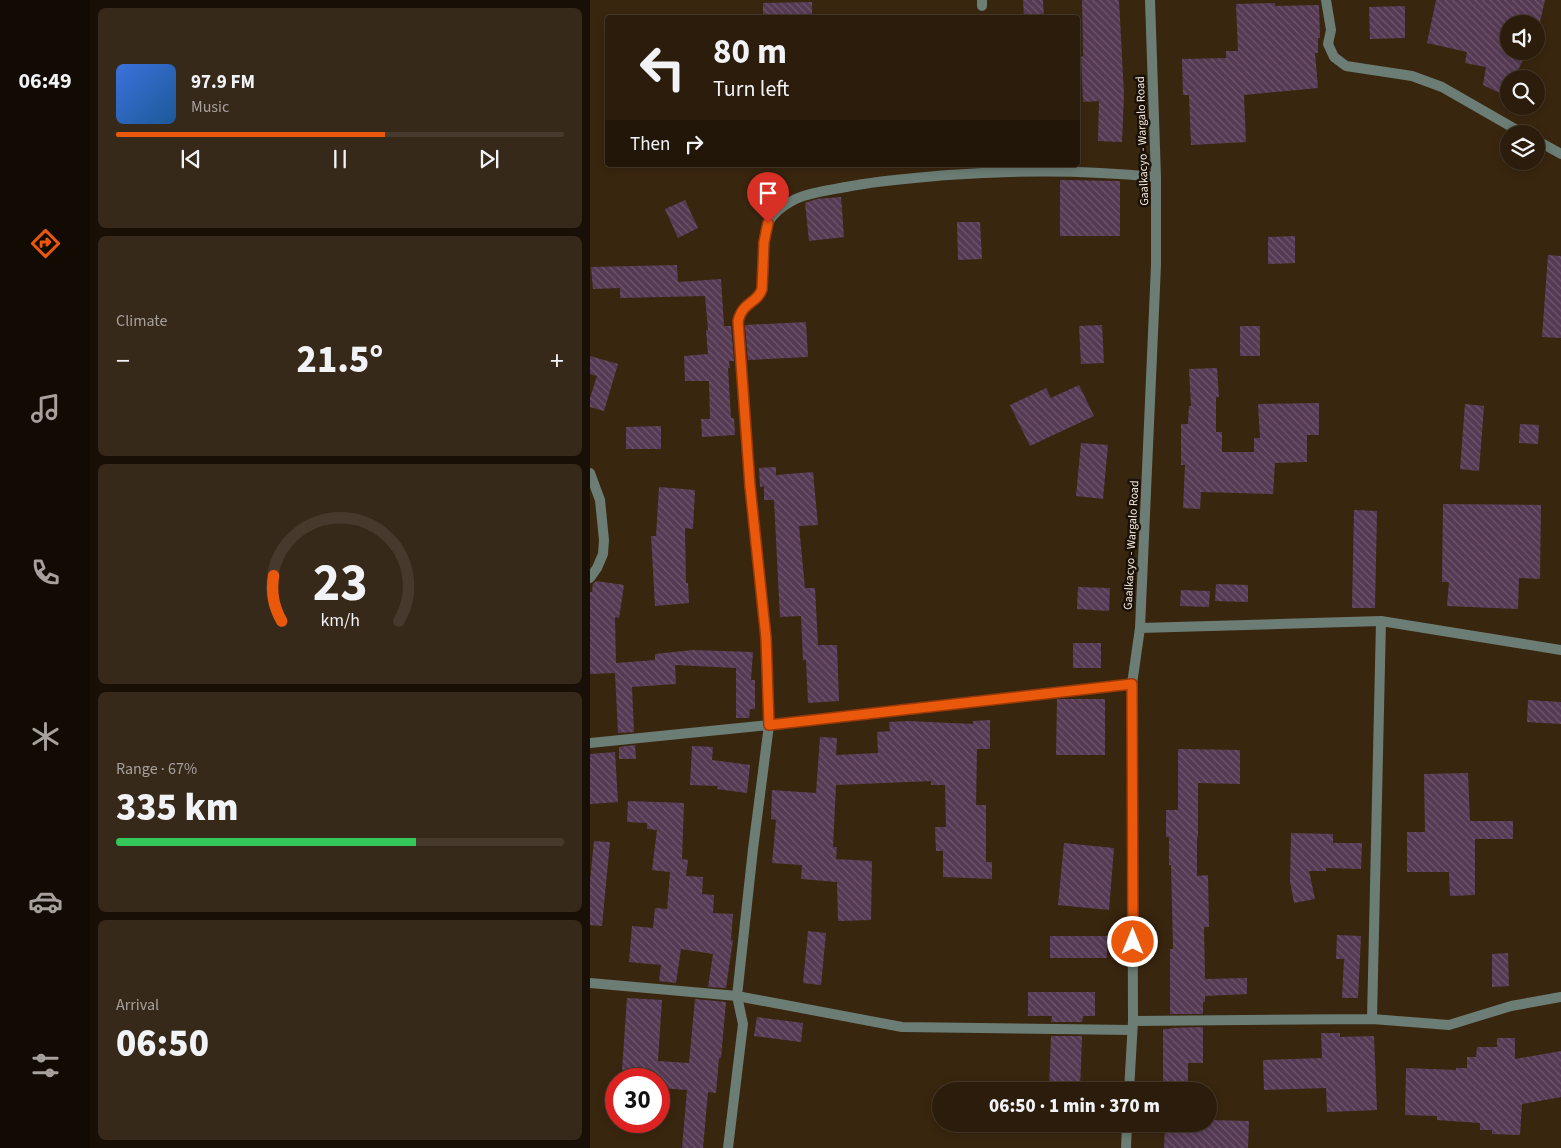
<!DOCTYPE html>
<meta charset="utf-8">
<style>
body{margin:0;font-family:"Source Sans 3",sans-serif;background:#372919;color:#f1f3f6;height:100vh;display:flex;flex-direction:column;font-size:19px;white-space:nowrap}
*{box-sizing:border-box;margin:0}
p{font-size:16px;color:#a6a19d}
.icon{flex:none;width:28px;height:28px;fill:none;stroke:currentColor;stroke-width:2;stroke-linecap:round;stroke-linejoin:round}
.map{position:relative;flex:1;overflow:hidden}
.side{display:flex;flex-direction:column;gap:8px;padding:8px;background:#180f06;width:500px}
.side>*{flex:none}
.banner{position:absolute;left:15px;top:15px;width:475px;height:152px;border-radius:5px;box-shadow:0 2px 8px #0003,0 0 0 1px #473a2c;background:#2b1c0b;color:#f1f3f6;overflow:hidden}
.controls{position:absolute;left:910px;top:15px;display:grid;gap:10px}
.controls a{display:grid;place-items:center;width:45px;height:45px;border-radius:50%;background:#2b1c0b;box-shadow:0 2px 8px #0003,0 0 0 1px #473a2c;font-size:25px}
.speed{position:absolute;left:15px;top:1068px;display:flex;gap:10px;font-size:25px;font-weight:700;text-align:center}
.speed>*{display:grid;place-content:center;width:65px;height:65px;border-radius:50%;background:#2b1c0b;box-shadow:0 2px 8px #0003,0 0 0 1px #473a2c;line-height:1}
.speed .limit{border:8px solid #d22;background:#fff;color:#111}
.pin{position:absolute;display:grid;place-items:center;width:42px;height:42px;color:#fff;margin:-51px -21px;border-radius:50% 50% 50% 0;rotate:-45deg;box-shadow:0 0 5px #0007}
.pin .icon{rotate:45deg}
.me{position:absolute;width:55px;margin:-28px;rotate:0deg;stroke-linejoin:round;filter:drop-shadow(0 0 4px #0008)}
.turn{display:flex;align-items:center;gap:18px;height:105px;padding:0 25px;font-size:22px}
.turn .icon{width:65px;height:65px;stroke-width:2.5}
.turn b{display:block;font-size:35px;line-height:42px}
.then{display:flex;align-items:center;height:48px;padding:0 25px;background:#0003;gap:10px;font-size:19px}
.big{font-size:38px;font-weight:800;line-height:1.1}
.side .card{flex:1;display:flex;flex-direction:column;justify-content:center;gap:8px;min-width:0;padding:0 18px;border-radius:8px;background:#372919}
.side .dial{align-items:center;gap:0}
.dial svg{height:130px;overflow:visible;fill:none;stroke:#473a2c;stroke-width:7;stroke-linecap:round;text-anchor:middle}
.dial text{fill:#f1f3f6;stroke:none}
.song{display:flex;align-items:center;gap:15px}
.cover{width:60px;height:60px;border-radius:8px;background:linear-gradient(135deg,hsl(220 70% 55%),hsl(210 70% 35%))}
.played{height:5px;border-radius:2px;background:linear-gradient(90deg,#ea580c 60%,#473a2c 60%)}
.keys{display:flex;justify-content:space-around;direction:ltr}
.heat{display:flex;justify-content:space-between;align-items:center;font-size:28px;direction:ltr}
.charge{height:8px;border-radius:4px;background:linear-gradient(90deg,#34c759 67%,#473a2c 0)}
.trip{position:absolute;left:342px;top:1082px;width:285px;height:50px;border-radius:25px;background:#2b1c0b;box-shadow:0 2px 8px #0003,0 0 0 1px #473a2c;font-weight:800;line-height:50px;text-align:center}
main{display:flex;flex:1;min-height:0}
.tab-bar{display:flex;flex-direction:column;width:90px;justify-content:space-around;align-items:center;background:#110b04;color:#a6a19d}
.tab-bar .icon{width:35px;height:35px}
.tab-bar .on{color:#ea580c}
.tab-bar b{font-size:22px;color:#f1f3f6}
.map>svg:first-child{display:block}
.building{fill:url(#building-back-hatch)}
.lines{fill:none;stroke-linecap:round;stroke-linejoin:round}
.street{stroke:#6b7d74;stroke-width:10}
.route-casing{stroke:#983908;stroke-width:12}
.route{stroke:#ea580c;stroke-width:9}
.labels{text-anchor:middle;stroke-width:5;stroke-linejoin:round;paint-order:stroke}
.street-label{font-size:12px;fill:#f7eadd;stroke:#1a1108}
</style>
<main>
<nav class="tab-bar">
<b>06:49</b>
<svg class="icon on" aria-label="directions" viewBox="0 0 24 24"><path d="M12 3l9 9-9 9-9-9zM9 14v-3h6M13 9l2 2-2 2"/></svg>
<svg class="icon" aria-label="music" viewBox="0 0 24 24"><path d="M9 18V5l10-2v13"/><circle cx="6" cy="18" r="3"/><circle cx="16" cy="16" r="3"/></svg>
<svg class="icon" aria-label="phone" viewBox="0 0 24 24"><path d="M5 4h4l2 5-3 2q2 4 5 5l2-3 5 2v4C11 20 4 13 5 4z"/></svg>
<svg class="icon" aria-label="climate" viewBox="0 0 24 24"><path d="M12 3v18M4 7l16 10M4 17L20 7"/></svg>
<svg class="icon" aria-label="car" viewBox="0 0 24 24"><path d="M5 17H2v-5l4-1 3-4h7l3 4 3 1v5h-3M9 17h6M6 11h13"/><circle cx="7" cy="17" r="2"/><circle cx="17" cy="17" r="2"/></svg>
<svg class="icon" aria-label="filters" viewBox="0 0 24 24"><path d="M4 7h16M4 17h16"/><circle cx="9" cy="7" r="2"/><circle cx="15" cy="17" r="2"/></svg>
</nav>
<section class="side">
<div class="card">
<div class="song"><i class="cover"></i><div><b>97.9 FM</b><p>Music</p></div></div>
<div class="played"></div>
<div class="keys"><svg class="icon" aria-label="previous" viewBox="0 0 24 24"><path d="M18 5L8 12l10 7zM5 5v14"/></svg><svg class="icon" aria-label="pause" viewBox="0 0 24 24"><path d="M8 5v14M16 5v14"/></svg><svg class="icon" aria-label="next" viewBox="0 0 24 24"><path d="M6 5l10 7-10 7zM19 5v14"/></svg></div>
</div>
<div class="card"><p>Climate</p>
<div class="heat"><a>−</a><b class="big">21.5°</b><a>+</a></div>
</div>
<div class="card dial"><svg viewBox="0 0 100 80">
<path d="M14 69A42 42 0 1 1 86 69"/>
<path d="M14 69A42 42 0 0 1 9 41" stroke="#ea580c"/>
<text x="50" y="56" font-size="32" font-weight="700">23</text>
<text x="50" y="72" font-size="11">km/h</text>
</svg></div>
<div class="card"><p>Range · 67%</p><b class="big">335 km</b><div class="charge"></div></div>
<div class="card"><p>Arrival</p><b class="big">06:50</b></div>
</section>
<div class="map">
<svg width="971" height="1148" viewBox="0 0 971 1148">
<defs>
<pattern id="building-back-hatch" width="6" height="6" patternUnits="userSpaceOnUse" patternTransform="scale(1.25)"><rect width="6" height="6" fill="#563a54"/><path d="M-1 5l2 2M0 0l6 6M5-1l2 2" fill="none" stroke="#6f576c"/></pattern>
</defs>
<rect width="100%" height="100%" fill="#39260f"/>
<path class="building" d="M433,0H453L454,18H434Z
M492,0H529L534,95L532,142L508,141L509,101L493,102L491,57L493,56Z
M846,0H955L949,26L946,32V24H919V51H937L924,79H919V90L916,96L893,85L896,67L875,63L877,52L837,43Z
M222,2V18L173,17V3Z
M685,3V6L729,5L730,38H728V53H725L728,88L654,95L656,142L601,145L599,95H593L592,59L636,58V51H648L646,4Z
M815,6V38L780,39L779,7Z
M470,180L530,181V236H470Z
M251,197L254,237L219,241L215,203L227,199Z
M95,200L108,228L88,238L75,209Z
M367,222H390L392,259L368,260Z
M705,236V263L678,264V237Z
M958,255L971,256V338L952,337Z
M87,265L88,282L131,279L134,326H141L144,361H139L140,368H138L141,418H144L145,435L112,437L111,419H120L119,381H95L94,356L118,354L116,330H118L115,296L30,298V288L3,289L1,267Z
M216,322L218,357L158,360L155,325Z
M512,325L514,363L491,364L489,326Z
M650,326H670V356H650Z
M0,356L28,364L14,411L0,407V398L7,376L0,374Z
M627,368L629,397H626V432H632V452H664V438H670L668,404L729,403V435H717V462L685,463L683,494L611,492L610,509L593,508L595,465H591V424H598L599,406H601L599,369Z
M489,385L504,416L440,446L420,405L456,388L461,398Z
M875,404L894,406L889,471L870,469Z
M930,424L949,425L948,444L929,443Z
M71,426V449H36V427Z
M491,443L518,445L513,499L486,496Z
M186,467V475L223,472L228,525L209,526L215,588H225L228,645H247L249,701L218,703L216,660H213L211,616L190,617L184,500H174V486L170,487L169,468Z
M69,487L105,490L103,529L95,528L96,583H98L99,603L65,606L61,536H66Z
M853,504L951,505L950,579L929,578L928,609L857,606L859,582H852Z
M764,510L787,511L785,608H762Z
M6,581L34,585L29,618L25,617L26,663L65,660V654L103,650L163,652L161,680H165V709H160L159,718H146V668L85,665L86,684L42,687L44,732L28,733L25,673L0,674V592H2L3,584Z
M626,584L658,585V602L625,601Z
M488,587L520,588L519,611L487,609Z
M591,590L620,591L619,607L590,606Z
M483,643H511V668H483Z
M467,699H515V755H466Z
M938,700L971,702V724L937,722Z
M400,720V749H387L386,805H396V862H402V879L353,877V851H346L345,827H356L355,785H341V781L246,785L243,847H247L246,859L282,861L281,920L248,921L247,882L211,879L212,865L182,863L186,820L181,819L182,790L226,793L230,737L247,738L246,755L288,753L287,732L300,731L299,722L318,721L383,724V721Z
M45,745L46,759H29V747Z
M102,746L123,747L122,760L160,765L157,793L127,789L128,786L100,785Z
M588,749L650,750V784L608,783V837H607V876L618,875L619,927H614L615,979L657,978V994L615,996V1002H613V1014H580V949H583L581,865H579V837H576V810H588Z
M25,752L28,802L0,804V754Z
M878,773L880,821H923V839H885V895L860,896L859,872H817V832H835L834,774Z
M38,801L94,803L92,859L98,860L96,876L113,877L112,894L124,895L123,913L143,914L141,940H143L136,988L118,987L123,954L91,949L86,983L69,981L71,965L39,962L42,926L63,928L65,908L77,909L80,872L62,870L67,830L57,829V823L37,822Z
M701,833L743,834V843H772L771,869L736,868V871H719L725,899L704,903L700,881Z
M4,841L20,842L12,926L0,925V881Z
M474,843L524,848L519,910L468,905Z
M218,931L236,933L231,985L213,983Z
M747,935L771,936L768,998H752L754,959H746Z
M460,936H517V958H460Z
M918,953L919,986L902,987V954Z
M438,992H505V1016H493L492,1022H461L462,1016H438Z
M37,998L72,1000L68,1061L99,1063L105,999L136,1002L131,1058H129L126,1093L118,1092L113,1148H92L97,1090L71,1088L72,1079H41V1070H32Z
M167,1017L213,1023L211,1042L164,1036Z
M613,1027V1063H598V1084H573V1029H580V1028Z
M731,1033H750V1037L784,1036L787,1110L737,1112L736,1088L674,1090L673,1060L732,1058Z
M461,1036H492L490,1091L459,1090Z
M907,1038H925V1059L971,1051V1097L932,1104L930,1135L902,1134V1130H890V1123L847,1120V1116L815,1115L816,1068L866,1070V1068H877V1057H886L887,1047H907Z
M619,1120L659,1121L658,1148H574L575,1124H619Z"/>
<g class="lines">
<path class="street" d="M392,0V6
M736,0L741,30L738,44L744,57L756,66L822,76L852,87L934,134
M946,140L971,154
M0,473L10,500L14,540L13,554L7,568L0,578
M550,628L791,621L971,650
M0,743L179,725L542,684
M0,983L147,996L312,1027L542,1030
M782,1019L791,621
M543,1021L782,1019L859,1025L921,1006L971,997
M539,1091L543,1021L542,684L550,628L566,265V177L560,0
M138,1148L153,1024L147,996L163,849L179,725L176,638L160,486L148,321C153,301 167,305 172,289C175,272 171,235 179,221C184,213 193,206 202,201C215,193 241,190 256,187C290,180 324,178 358,175C427,170 497,170 566,177
M536,1148L537,1124"/>
</g>
<g class="lines">
<defs>
<path id="route" d="M178,223L174,242L172,289C167,304 153,301 148,321L160,486L176,638L179,725L542,684L543,942"/>
</defs>
<use href="#route" class="route-casing"/>
<use href="#route" class="route"/>
</g>
<g class="labels">
<g class="street-label">
<text transform="translate(552 141) rotate(-92)" y="4">Gaalkacyo - Wargalo Road</text>
<text transform="translate(541 545) rotate(-87)" y="4">Gaalkacyo - Wargalo Road</text>
</g>
</g>
</svg>
<div class="controls">
<a><svg class="icon" aria-label="sound" viewBox="0 0 24 24"><path d="M4 9h4l5-4v14l-5-4H4zM17 9q2 3 0 6"/></svg></a>
<a><svg class="icon" aria-label="search" viewBox="0 0 24 24"><circle cx="10" cy="10" r="6"/><path d="M15 15l6 6"/></svg></a>
<a><svg class="icon" aria-label="layers" viewBox="0 0 24 24"><path d="M12 4l9 5-9 5-9-5zM3 14l9 5 9-5"/></svg></a>
</div>
<div class="speed"><div class="limit">30</div></div>
<div class="pin" style="left:178px;top:223px;background:#d93025"><svg class="icon" aria-label="arrive" viewBox="0 0 24 24"><path d="M6 21V4h12l-3 4 3 4H6"/></svg></div>
<svg class="me" style="left:543px;top:942px" viewBox="-20 -20 40 40"><circle r="17" fill="#ea580c" stroke="#fff" stroke-width="3"/><path d="M0-11L8 9 0 5-8 9z" fill="#fff"/></svg>
<div class="trip">06:50 · 1 min · 370 m</div>
<div class="banner">
<div class="turn"><svg class="icon" aria-label="left" viewBox="0 0 24 24"><path d="M17 20v-9H6M10 6l-5 5 5 5"/></svg><div><b>80 m</b>Turn left</div></div>
<div class="then">Then<svg class="icon" aria-label="right" viewBox="0 0 24 24"><path d="M7 20v-9h11M14 6l5 5-5 5"/></svg></div>
</div>
</div>
</main>
